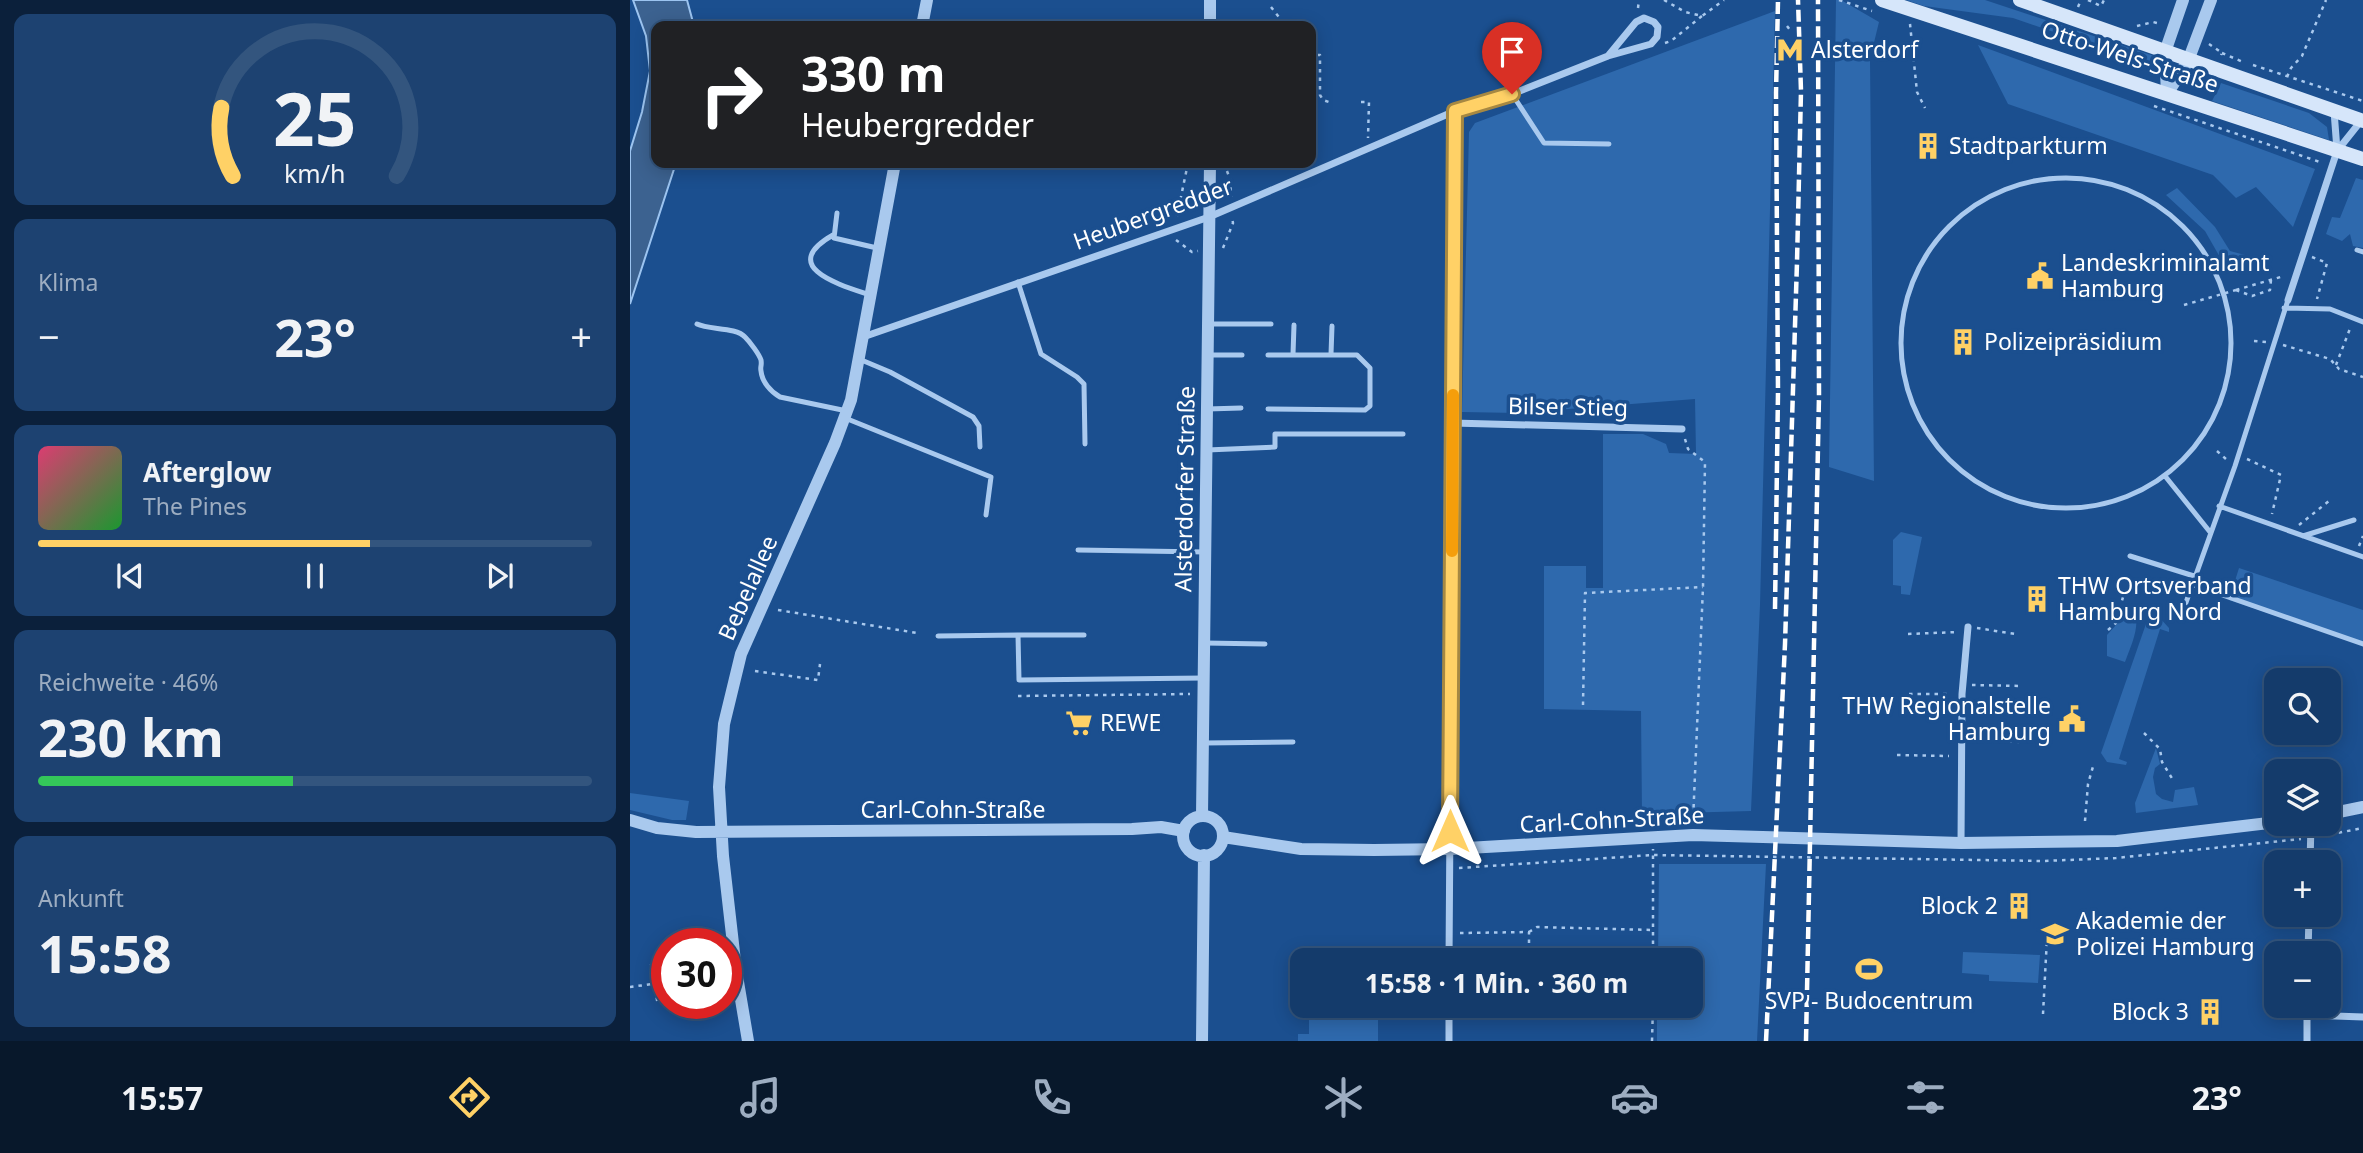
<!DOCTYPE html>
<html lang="de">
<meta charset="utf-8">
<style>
body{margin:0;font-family:"Noto Sans",sans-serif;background:#1d4271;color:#f1f3f6;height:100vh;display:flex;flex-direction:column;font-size:26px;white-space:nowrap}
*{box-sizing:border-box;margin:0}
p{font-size:23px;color:#9dadc1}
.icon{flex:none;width:38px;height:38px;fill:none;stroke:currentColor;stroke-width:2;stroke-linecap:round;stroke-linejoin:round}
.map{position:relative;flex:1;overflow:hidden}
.details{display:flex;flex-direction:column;gap:14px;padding:14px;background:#0b203b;width:630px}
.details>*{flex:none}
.hud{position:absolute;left:21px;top:21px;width:665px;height:147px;border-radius:14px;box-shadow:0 4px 18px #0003,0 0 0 2px #33557e;background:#202124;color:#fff;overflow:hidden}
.fabs{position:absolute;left:1634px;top:668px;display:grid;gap:14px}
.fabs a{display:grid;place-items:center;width:77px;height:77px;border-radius:14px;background:#143b6b;box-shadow:0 4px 18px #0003,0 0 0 2px #33557e;font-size:35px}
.speed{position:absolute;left:21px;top:928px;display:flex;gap:14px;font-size:35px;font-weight:700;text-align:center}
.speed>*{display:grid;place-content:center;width:91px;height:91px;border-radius:50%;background:#143b6b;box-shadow:0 4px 18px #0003,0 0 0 2px #33557e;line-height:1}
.speed .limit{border:10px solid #d22;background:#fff;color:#111}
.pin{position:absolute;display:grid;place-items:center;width:60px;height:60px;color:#fff;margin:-72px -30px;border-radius:50% 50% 50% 0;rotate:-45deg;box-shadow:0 0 7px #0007}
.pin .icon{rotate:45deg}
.me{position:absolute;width:77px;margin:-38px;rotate:0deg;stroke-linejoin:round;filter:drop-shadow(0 0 5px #0008)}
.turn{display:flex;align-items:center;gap:24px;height:147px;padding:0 35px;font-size:32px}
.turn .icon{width:91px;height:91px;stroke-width:2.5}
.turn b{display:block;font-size:49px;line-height:60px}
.big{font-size:52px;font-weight:700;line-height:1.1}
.details .card{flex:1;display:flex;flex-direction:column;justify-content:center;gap:10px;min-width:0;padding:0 24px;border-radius:14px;background:#1d4271}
.details .dial{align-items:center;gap:0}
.dial svg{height:182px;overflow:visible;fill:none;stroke:#33557e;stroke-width:7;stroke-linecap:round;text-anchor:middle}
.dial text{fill:#f1f3f6;stroke:none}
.song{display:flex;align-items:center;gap:21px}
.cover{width:84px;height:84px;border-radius:10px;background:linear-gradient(135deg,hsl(340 70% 55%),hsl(130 70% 35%))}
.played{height:7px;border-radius:4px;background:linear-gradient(90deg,#ffd166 60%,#33557e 60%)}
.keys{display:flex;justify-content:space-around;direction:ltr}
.heat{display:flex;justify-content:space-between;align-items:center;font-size:38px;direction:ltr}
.charge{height:10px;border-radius:5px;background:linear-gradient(90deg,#34c759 46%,#33557e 0)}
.trip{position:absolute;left:660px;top:948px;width:413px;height:70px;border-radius:14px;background:#143b6b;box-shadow:0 4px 18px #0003,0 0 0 2px #33557e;font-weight:700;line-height:70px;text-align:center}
.menu{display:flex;height:112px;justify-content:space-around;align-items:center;background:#08182b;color:#9dadc1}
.menu .icon{width:49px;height:49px}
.menu .active{color:#ffd166}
.menu b{font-size:32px;color:#f1f3f6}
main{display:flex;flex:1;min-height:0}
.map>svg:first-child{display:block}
.green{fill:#2e69ad}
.water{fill:#3c6290;stroke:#9cc4f0;stroke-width:2}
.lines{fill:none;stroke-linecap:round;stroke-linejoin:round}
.path{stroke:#a9c9ee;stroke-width:2.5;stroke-dasharray:3.5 5;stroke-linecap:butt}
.service{stroke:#a9c9ee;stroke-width:5}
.minor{stroke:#a9c9ee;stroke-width:7}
.tertiary{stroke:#a9c9ee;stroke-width:12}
.secondary{stroke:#d6e6fa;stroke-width:14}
.rail{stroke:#fff;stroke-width:4.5;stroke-dasharray:12 5;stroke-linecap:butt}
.path-bridge{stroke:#a9c9ee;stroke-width:2.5;stroke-dasharray:3.5 5;stroke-linecap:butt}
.route-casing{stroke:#a68842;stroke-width:18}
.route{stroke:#ffd166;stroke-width:12}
.slow{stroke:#f59e0b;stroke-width:12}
.labels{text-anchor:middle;stroke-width:7;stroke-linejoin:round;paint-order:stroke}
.poi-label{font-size:23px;fill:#fff;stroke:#1b4f8f;text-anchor:start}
.street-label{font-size:23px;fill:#fff;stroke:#1b4f8f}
</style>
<main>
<section class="details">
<div class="card dial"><svg viewBox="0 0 100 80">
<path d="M14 69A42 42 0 1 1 86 69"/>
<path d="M14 69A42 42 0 0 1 9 39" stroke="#ffd166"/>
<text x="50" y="56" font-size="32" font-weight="700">25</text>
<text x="50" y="72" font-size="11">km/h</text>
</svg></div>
<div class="card"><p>Klima</p>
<div class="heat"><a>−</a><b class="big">23°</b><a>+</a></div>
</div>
<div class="card">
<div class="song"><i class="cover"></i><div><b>Afterglow</b><p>The Pines</p></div></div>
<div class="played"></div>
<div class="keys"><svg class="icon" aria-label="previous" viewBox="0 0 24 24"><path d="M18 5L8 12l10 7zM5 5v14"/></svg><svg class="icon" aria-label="pause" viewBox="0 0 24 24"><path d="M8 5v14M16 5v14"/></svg><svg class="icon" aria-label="next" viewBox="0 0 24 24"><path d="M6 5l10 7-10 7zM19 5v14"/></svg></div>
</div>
<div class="card"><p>Reichweite · 46%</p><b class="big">230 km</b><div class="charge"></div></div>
<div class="card"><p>Ankunft</p><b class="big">15:58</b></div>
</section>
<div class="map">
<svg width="1733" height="1041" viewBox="0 0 1733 1041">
<rect width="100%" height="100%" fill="#1b4f8f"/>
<path class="green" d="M1206,0H1211L1249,22L1240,59L1244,481L1199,467Z
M1276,0H1355L1527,57L1528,68L1383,18L1294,6Z
M1145,11L1130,605L1121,811L1012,814L1011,711L914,709V566H956V588H973V434H1013L1036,444L1039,453L1066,454L1065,399L888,413L832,412L839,132L845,123Z
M1348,45L1685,169L1663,227L1626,187L1606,198L1583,175L1378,104Z
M1591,83L1679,113L1697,127L1699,140L1582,101Z
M1726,178L1733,180V248L1723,246L1720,234L1712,241L1696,234L1702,217L1710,218Z
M1547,188L1585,227L1600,251L1615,255L1625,264L1599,273L1575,231L1536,195Z
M1271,532L1292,537L1280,595L1271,594V586L1263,585V540Z
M1609,568L1733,610V645L1599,600Z
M1493,604L1504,609C1511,626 1501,645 1495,662L1477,656V635L1487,624Z
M1528,616L1539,628V632L1530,629L1489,759L1497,762L1496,765L1477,762L1471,753L1517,621Z
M1526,748L1530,764L1525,768L1523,777L1526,794L1532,799L1543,802L1545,790L1564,787L1568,805L1506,813L1505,803Z
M0,793L59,801L56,820H42L0,810Z
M1029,864H1136L1127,1041H1027V1006H1060V961H1028Z
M1333,952L1410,955L1408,983L1359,981V975L1332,973Z
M679,1007L748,1010V1041H668V1034H679Z"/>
<path class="water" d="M3,0H57L64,26H26V163H46L0,304V151L12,112L20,71L16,36Z"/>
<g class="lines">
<path class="path" d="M1034,0L1055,12L1072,16L1094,0
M1209,0L1242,11
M1458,0L1471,6L1474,0
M641,7L656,26
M1448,7L1451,0
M1008,8L1009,0
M1280,24L1287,92L1295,108
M1157,26L1160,30
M1507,26L1523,22L1531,24
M1035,43L1041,41L1072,16
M1579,44L1592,53L1591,55
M681,50L685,55H690V95L693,100L702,103
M1592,53L1613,62
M1623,65L1733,101
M1657,77L1661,68L1672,56L1696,0
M731,102H739L738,138
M1524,106L1693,163
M594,163L600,179L601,197
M547,216L558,163
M546,240L562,252L568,251
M593,248L603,223L602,218
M1682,257L1697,263L1687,299
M1606,290L1654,276
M1606,290L1622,296L1640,290L1641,280
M1624,341L1636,342
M1653,345L1700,359L1709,369L1733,377
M1706,365L1721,326
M1055,439L1058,449L1075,462L1073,587L1063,821
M1587,451L1597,460
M1617,459L1651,475L1642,514
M1669,525L1699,501
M1729,546L1733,536
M148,610L287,633
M1347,628L1385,634
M1478,630L1486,623L1493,597
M1278,634L1328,632
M125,671L188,680L190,664
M1342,685L1392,686
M1279,694H1321
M388,696L560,694
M953,705L955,593L1073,587
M1514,733L1530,749L1532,762L1543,780
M1344,739L1389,742
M1267,755L1319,756
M1455,821L1458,784L1464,763
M1692,836L1733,828
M829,868L1023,855L1414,861L1486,858L1671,839
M899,932L907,927L1023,930
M830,933L899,932V961
M1023,961V849
M21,964L28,1006
M0,987L37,982
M899,1006V1010L1023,1009
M1413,1014L1417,938
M748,1018L759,1014H807
M1022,1041L1023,1006"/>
<path class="service" d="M882,94L914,143L979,144
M264,166L290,167L308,163
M1271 343a165 165 0 1 1 330 0a165 165 0 1 1-330 0Z
M207,213L204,238L247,248
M203,235C147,267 210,285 240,295
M1727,250L1733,252
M388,282L411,354L447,377L454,384L455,444
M1654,308L1700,309L1733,322
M67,324C79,330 106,327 115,337C120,342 129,354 131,360C132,366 130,366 131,371C132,382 141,392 150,397L217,411
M580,324H641
M663,354L664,325
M701,354L702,326
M577,355H612
M229,359L260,372L343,417L349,426L350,447
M577,409L611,408
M638,409L735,410L740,406V368L727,355H638
M215,418L361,477L356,515
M577,450L645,447V434H773
M1535,476L1580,532
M1589,506L1733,557
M1673,536L1724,520
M448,550L576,552
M1500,556L1564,576
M1561,584L1733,644
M1554,608L1605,466L1658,300
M388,635H454
M308,636L388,635L389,680L574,678
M575,643L635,644
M574,743L663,742"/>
<path class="minor" d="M1704,111L1707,150
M1658,300L1707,151L1731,121
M233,337L579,217L825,111L882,94L978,56L1021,44L1027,37L1028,27L1024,22L1014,18L1006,22L978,56
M823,423L1052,429
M1331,843L1332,694L1338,627
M1680,863L1681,824
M1678,954L1679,915
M819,961L825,111
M1677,1015L1733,1017
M819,1041V1006
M1677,1041V1006"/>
<path class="tertiary" d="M292,26L297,0
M580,26V0
M1537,93L1535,52L1553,0
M1537,94L1558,61L1581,0
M1699,814L1733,807
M572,816L580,163
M553 836a20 20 0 1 1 40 0a20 20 0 1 1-40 0Z
M0,820L27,828L66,832L502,829L531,827L554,831
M593,837L671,849L744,850L820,849L1063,835L1331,843L1487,841L1647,822
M118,1041L106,970L93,856L89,787L94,724L111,654L205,443L221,400L265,163
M572,1041L574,855"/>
<path class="secondary" d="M1252,0L1733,159
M1390,0L1733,121"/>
<path class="rail" d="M1145,609L1148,392L1146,93L1148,0
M1136,1041L1155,644L1167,262L1171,91L1168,0
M1176,1041L1189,396L1188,0"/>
<path class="path-bridge" d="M1554,305L1606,290"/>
</g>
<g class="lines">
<defs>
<path id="route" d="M820,831L825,111L882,94"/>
</defs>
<use href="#route" class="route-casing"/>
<use href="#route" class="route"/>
<path class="slow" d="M822,551L823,395"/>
</g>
<defs>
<symbol id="metro-bare" viewBox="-9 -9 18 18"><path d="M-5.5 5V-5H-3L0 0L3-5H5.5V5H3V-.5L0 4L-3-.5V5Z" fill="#ffd166" stroke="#1b4f8f" stroke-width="2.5" paint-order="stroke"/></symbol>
<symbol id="building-bare" viewBox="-9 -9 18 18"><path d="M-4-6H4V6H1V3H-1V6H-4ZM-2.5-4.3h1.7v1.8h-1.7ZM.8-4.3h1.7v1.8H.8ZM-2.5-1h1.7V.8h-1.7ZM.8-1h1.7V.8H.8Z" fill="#ffd166" stroke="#1b4f8f" stroke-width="2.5" paint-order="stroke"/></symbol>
<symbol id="civic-bare" viewBox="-9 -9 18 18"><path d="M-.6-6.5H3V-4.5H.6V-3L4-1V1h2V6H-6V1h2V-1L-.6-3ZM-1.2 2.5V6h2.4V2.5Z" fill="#ffd166" stroke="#1b4f8f" stroke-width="2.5" paint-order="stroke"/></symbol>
<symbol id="supermarket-bare" viewBox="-9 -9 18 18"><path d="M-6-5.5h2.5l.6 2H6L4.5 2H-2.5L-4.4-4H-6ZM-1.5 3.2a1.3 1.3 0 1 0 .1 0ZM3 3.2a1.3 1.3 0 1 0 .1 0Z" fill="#ffd166" stroke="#1b4f8f" stroke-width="2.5" paint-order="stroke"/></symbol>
<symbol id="university-bare" viewBox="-9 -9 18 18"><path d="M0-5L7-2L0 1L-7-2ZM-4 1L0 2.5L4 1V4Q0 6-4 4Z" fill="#ffd166" stroke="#1b4f8f" stroke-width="2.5" paint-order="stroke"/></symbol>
<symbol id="stadium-bare" viewBox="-9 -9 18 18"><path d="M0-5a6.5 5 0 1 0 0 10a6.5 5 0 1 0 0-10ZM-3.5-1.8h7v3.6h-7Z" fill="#ffd166" stroke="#1b4f8f" stroke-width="2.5" paint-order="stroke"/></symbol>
</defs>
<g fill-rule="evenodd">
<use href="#metro-bare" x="1141" y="31" width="38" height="38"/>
<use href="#building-bare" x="1279" y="127" width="38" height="38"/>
<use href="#civic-bare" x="1391" y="257" width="38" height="38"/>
<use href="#building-bare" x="1314" y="323" width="38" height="38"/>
<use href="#building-bare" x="1388" y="580" width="38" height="38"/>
<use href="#civic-bare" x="1423" y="700" width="38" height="38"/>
<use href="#supermarket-bare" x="430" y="704" width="38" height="38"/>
<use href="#building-bare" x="1370" y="887" width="38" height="38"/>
<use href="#university-bare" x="1406" y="915" width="38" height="38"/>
<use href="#stadium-bare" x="1220" y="950" width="38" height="38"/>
<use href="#building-bare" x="1561" y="993" width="38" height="38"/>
</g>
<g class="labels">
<g class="poi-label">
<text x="1181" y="58">Alsterdorf</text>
<text x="1319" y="154">Stadtparkturm</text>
<text x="1431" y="271">Landeskriminalamt<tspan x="1431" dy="26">Hamburg</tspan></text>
<text x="1354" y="350">Polizeipräsidium</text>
<text x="1428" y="594">THW Ortsverband<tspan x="1428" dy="26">Hamburg Nord</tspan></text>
<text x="1421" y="714" text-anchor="end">THW Regionalstelle<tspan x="1421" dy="26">Hamburg</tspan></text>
<text x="470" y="731">REWE</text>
<text x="1368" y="914" text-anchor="end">Block 2</text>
<text x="1446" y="929">Akademie der<tspan x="1446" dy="26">Polizei Hamburg</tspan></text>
<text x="1239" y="1009" text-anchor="middle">SVP - Budocentrum</text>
<text x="1559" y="1020" text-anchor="end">Block 3</text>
</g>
<g class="street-label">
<text transform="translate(1500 57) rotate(18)" y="8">Otto-Wels-Straße</text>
<text transform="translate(523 214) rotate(-20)" y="8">Heubergredder</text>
<text transform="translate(938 407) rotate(1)" y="8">Bilser Stieg</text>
<text transform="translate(555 489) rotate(-89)" y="8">Alsterdorfer Straße</text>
<text transform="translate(118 588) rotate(-66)" y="8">Bebelallee</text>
<text x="323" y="818">Carl-Cohn-Straße</text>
<text transform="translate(982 820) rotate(-3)" y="8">Carl-Cohn-Straße</text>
</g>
</g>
</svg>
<div class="fabs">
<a><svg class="icon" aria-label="search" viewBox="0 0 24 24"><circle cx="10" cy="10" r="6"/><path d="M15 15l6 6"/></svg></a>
<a><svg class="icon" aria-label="layers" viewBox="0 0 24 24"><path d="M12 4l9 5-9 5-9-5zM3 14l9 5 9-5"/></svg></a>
<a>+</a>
<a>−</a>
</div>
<div class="speed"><div class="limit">30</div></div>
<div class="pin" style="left:882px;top:94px;background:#d93025"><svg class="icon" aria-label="arrive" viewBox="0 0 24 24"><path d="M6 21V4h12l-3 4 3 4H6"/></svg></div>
<svg class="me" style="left:820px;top:831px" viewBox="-20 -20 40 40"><path d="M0-17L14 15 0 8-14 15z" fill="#ffd166" stroke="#fff" stroke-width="4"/></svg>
<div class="trip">15:58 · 1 Min. · 360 m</div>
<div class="hud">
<div class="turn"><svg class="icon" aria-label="right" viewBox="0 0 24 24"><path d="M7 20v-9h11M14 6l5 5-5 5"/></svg><div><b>330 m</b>Heubergredder</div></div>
</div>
</div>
</main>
<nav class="menu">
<b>15:57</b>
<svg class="icon active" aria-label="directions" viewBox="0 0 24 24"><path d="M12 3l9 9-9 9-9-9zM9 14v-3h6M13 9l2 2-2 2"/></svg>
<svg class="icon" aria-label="music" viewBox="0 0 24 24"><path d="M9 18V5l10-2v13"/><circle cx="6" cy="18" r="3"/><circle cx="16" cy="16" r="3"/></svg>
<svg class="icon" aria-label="phone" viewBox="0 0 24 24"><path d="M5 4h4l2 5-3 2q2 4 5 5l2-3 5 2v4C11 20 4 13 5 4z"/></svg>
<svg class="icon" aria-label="climate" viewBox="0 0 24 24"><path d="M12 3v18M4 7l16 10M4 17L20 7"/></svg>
<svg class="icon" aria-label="car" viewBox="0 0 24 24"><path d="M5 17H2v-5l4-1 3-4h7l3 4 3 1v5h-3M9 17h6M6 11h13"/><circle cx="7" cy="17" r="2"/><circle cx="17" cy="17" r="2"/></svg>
<svg class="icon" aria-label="filters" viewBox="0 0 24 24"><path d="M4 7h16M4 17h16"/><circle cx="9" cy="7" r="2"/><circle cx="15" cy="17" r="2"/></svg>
<b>23°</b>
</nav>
